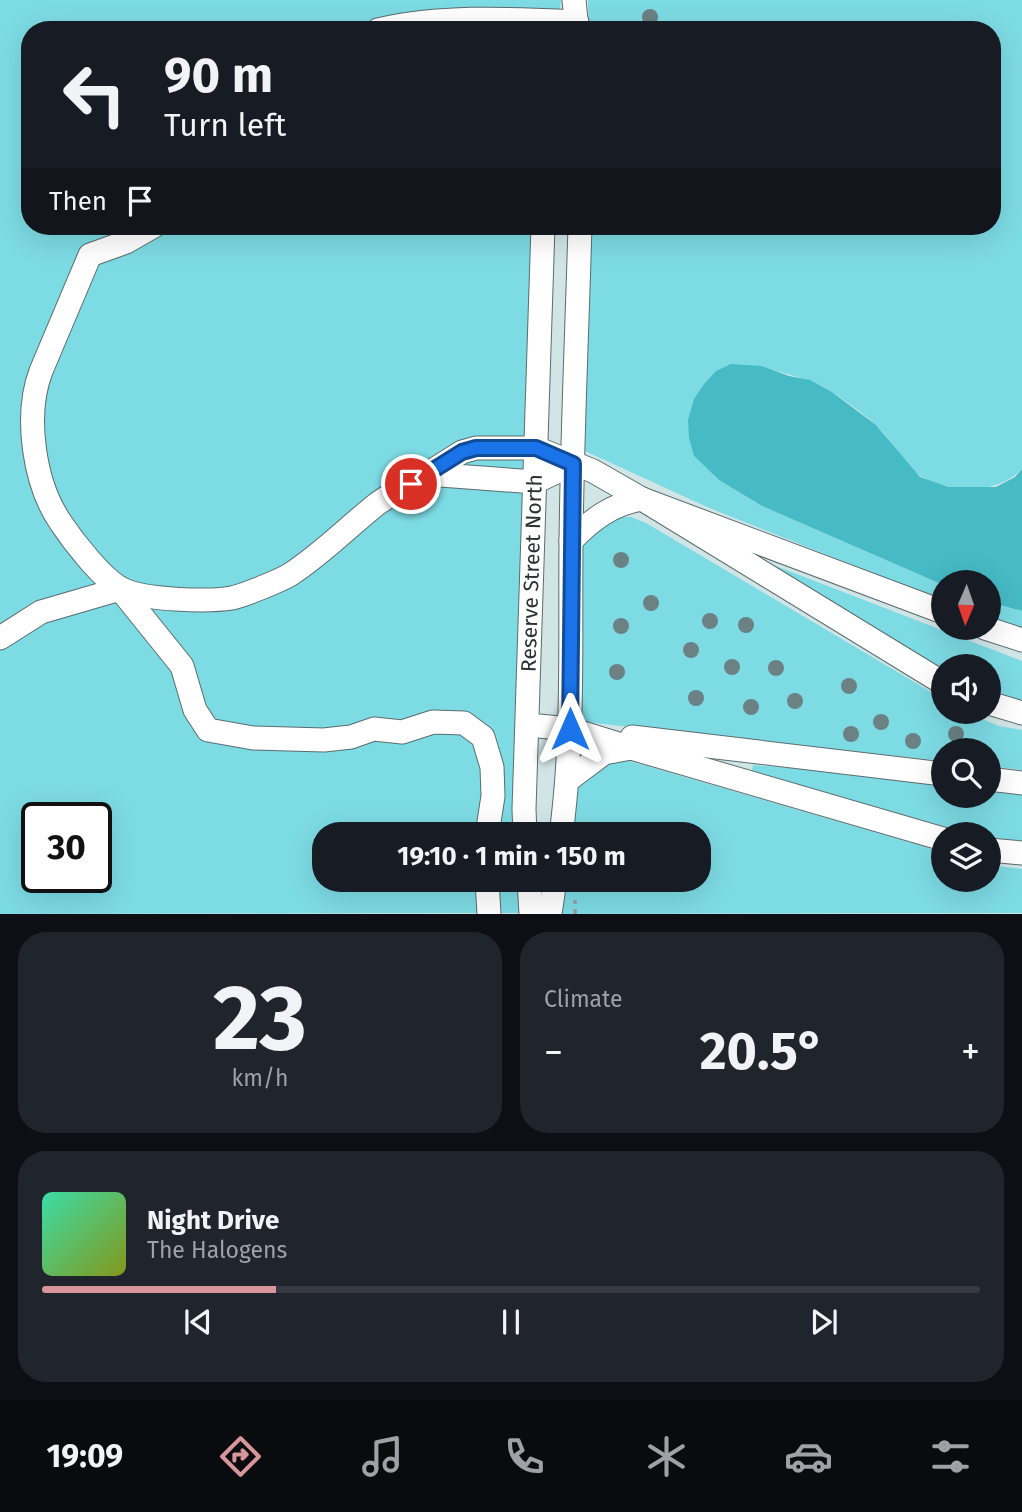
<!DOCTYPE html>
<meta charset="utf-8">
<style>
body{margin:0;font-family:"Fira Sans",sans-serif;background:#20242c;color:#f1f3f6;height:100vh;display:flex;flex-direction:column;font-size:26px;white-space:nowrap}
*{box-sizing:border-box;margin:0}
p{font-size:23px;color:#9ea1a6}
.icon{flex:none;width:38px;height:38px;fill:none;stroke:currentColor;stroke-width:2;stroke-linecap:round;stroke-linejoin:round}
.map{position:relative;height:914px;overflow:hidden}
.sheet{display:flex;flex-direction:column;gap:18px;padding:18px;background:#0d0f14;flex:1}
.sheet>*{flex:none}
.top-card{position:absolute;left:21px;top:21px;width:980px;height:214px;border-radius:28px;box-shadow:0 7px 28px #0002;background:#171b24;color:#f1f3f6;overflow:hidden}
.needle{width:46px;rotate:182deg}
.buttons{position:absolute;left:931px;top:570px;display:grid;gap:14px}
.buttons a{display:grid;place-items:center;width:70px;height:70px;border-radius:50%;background:#171b24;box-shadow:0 7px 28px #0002;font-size:35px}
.speed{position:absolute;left:21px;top:802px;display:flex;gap:14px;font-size:35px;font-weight:700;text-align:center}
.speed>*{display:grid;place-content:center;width:91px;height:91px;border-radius:50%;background:#171b24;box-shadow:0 7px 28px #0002;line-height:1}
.speed .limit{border:4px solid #111;border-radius:10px;background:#fff;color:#111}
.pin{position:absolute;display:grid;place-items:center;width:60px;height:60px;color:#fff;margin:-30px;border:4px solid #fff;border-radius:50%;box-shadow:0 2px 7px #0007}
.me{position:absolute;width:77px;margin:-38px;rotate:0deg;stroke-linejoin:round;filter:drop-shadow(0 0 5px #0008)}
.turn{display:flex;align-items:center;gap:24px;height:147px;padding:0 28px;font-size:32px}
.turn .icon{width:91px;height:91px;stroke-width:2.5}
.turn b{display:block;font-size:49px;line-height:60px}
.then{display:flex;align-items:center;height:66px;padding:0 28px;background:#0003;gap:14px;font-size:26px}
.big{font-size:52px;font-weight:700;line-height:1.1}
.sheet .card{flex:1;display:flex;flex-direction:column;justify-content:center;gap:10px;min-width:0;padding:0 24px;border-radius:28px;background:#20242c}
.sheet .dial{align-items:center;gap:0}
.dial b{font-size:91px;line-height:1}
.song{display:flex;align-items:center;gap:21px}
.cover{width:84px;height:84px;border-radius:10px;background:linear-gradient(135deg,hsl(160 70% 55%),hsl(70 70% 35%))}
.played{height:7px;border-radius:4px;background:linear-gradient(90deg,#d6969c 25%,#363941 25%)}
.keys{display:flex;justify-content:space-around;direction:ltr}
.heat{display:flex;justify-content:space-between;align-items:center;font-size:38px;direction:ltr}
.sheet .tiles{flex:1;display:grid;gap:18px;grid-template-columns:1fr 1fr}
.card:last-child{grid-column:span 2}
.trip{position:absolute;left:312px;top:822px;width:399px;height:70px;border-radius:28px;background:#171b24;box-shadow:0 7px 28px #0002;font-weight:700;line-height:70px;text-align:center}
.tabs{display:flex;height:112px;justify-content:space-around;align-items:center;background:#090b0e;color:#9ea1a6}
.tabs .icon{width:49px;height:49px}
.tabs .current{color:#d6969c}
.tabs b{font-size:32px;color:#f1f3f6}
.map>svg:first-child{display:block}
.green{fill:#7ddbe4;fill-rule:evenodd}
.water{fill:#46bac5}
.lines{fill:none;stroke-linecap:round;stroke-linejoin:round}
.minor-casing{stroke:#5b6c6e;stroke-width:25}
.path{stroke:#92a2a3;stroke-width:3.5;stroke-dasharray:5 5;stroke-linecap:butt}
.minor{stroke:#fff;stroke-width:23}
.tree{fill:#6b8184}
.route-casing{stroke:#114b97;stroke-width:18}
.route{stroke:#1a73e8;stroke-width:12}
.labels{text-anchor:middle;stroke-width:5;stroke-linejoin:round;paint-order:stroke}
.street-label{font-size:21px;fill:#293131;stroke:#fff}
</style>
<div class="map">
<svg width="1022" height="914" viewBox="0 0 1022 914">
<rect width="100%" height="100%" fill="#d1e5e7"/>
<path class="green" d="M0,0H561L558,30H30V226H543L525,835H324V880H529L531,913L0,914ZM37,817H96V877H37Z
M588,0H1022V469C998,494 951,495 922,477C906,468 890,438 876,425C863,413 847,402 832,392C811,378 786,375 762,366L694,456L719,480L762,506L943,585V601L707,507L585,451L589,226H992V30H589Z
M620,517H631L646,523L943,699V712H965L999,726L1022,730V770L989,766V751H943V761L575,721L581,547L596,528Z
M763,561L1022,661V704L989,695V667H943V669Z
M989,602L1022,611V629L989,620Z
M626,760L943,852V880H989V865L1022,869V913L559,914L562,880H698V835H568L572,787L599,761Z
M753,765L828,771L943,785V796H989V791L1022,795V842L969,833L757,774L752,770Z"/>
<path class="water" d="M731,364L762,366L789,376L810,380L832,392L876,425L920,477L948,487H996L1015,477L1022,469V611L989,602V583L941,584L762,506L719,480L694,456L689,438L688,420L694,399L704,384L716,371Z"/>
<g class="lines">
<defs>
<g id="minor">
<path d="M574,0L577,30"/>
<path d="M378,30C443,15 510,19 577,22"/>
<path d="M154,226L126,242L90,255L41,371C24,416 34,484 61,523C73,541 103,580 122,589C143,600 207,602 232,598C244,595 280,581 291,574C322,554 348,527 377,504C392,493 410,484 427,474"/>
<path d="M573,464L535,482L427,474L462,452L476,448H536L593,471L642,499"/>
<path d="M571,541C591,520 612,504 642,499"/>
<path d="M943,612L642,499L943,683"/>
<path d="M985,628L1022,640"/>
<path d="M0,638L41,612L120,589L182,666L195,710L208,730L253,738L324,740L351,737L374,729L402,732L433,722L464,723L483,737L492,767L493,796L487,835"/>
<path d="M989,703L1022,713"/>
<path d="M528,725L570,729L631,748L943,839"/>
<path d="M632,737L943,774"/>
<path d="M989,779L1022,783"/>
<path d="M568,780L604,753L631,748"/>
<path id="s1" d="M525,835L524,809L543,226"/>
<path d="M561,835C574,738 570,641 571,544C572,438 577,332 580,226"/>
<path d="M989,850L1022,853"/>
<path d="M487,880L489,914"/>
<path d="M529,880L531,914"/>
<path d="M550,914L555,880"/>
</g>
</defs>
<use href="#minor" class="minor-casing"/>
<path class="path" d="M960,826L980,831
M575,914V900"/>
<use href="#minor" class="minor"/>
</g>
<g class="tree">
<circle cx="650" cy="17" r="8"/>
<circle cx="621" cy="560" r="8"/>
<circle cx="651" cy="603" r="8"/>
<circle cx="710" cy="621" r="8"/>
<circle cx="746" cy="625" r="8"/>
<circle cx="621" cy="626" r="8"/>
<circle cx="691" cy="650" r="8"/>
<circle cx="732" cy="667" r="8"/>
<circle cx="776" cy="668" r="8"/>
<circle cx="617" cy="672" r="8"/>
<circle cx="849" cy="686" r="8"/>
<circle cx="696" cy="698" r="8"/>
<circle cx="795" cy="701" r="8"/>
<circle cx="751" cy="707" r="8"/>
<circle cx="881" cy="722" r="8"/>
<circle cx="851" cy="734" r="8"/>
<circle cx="956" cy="734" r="8"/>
<circle cx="913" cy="741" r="8"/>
</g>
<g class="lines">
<defs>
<path id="route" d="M411,484L462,452L476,448H536L573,464L570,729"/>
</defs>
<use href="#route" class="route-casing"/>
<use href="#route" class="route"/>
</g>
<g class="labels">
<g class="street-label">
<text dy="7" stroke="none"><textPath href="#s1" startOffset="262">Reserve Street North</textPath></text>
</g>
</g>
</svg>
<div class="buttons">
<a><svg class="needle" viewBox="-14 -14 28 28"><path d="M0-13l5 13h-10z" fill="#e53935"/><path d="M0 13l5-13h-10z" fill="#9ea1a6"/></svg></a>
<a><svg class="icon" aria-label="sound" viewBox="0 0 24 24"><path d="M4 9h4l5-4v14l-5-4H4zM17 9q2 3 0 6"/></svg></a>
<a><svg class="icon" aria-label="search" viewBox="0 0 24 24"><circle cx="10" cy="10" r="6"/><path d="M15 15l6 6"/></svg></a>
<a><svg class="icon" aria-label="layers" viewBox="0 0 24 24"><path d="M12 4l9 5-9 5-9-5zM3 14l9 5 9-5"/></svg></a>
</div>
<div class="speed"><div class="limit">30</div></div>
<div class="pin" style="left:411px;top:484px;background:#d93025"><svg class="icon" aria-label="arrive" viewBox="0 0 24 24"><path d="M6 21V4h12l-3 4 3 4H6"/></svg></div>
<svg class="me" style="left:570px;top:729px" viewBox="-20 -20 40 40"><path d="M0-17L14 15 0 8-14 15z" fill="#1a73e8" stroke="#fff" stroke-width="4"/></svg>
<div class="trip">19:10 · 1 min · 150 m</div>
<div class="top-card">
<div class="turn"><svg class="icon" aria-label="left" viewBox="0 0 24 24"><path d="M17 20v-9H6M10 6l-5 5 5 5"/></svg><div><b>90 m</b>Turn left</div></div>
<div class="then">Then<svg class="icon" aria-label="arrive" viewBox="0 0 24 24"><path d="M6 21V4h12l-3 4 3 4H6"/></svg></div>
</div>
</div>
<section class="sheet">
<div class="tiles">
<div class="card dial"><b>23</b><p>km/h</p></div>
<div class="card"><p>Climate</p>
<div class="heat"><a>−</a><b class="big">20.5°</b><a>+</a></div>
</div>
<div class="card">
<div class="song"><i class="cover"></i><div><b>Night Drive</b><p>The Halogens</p></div></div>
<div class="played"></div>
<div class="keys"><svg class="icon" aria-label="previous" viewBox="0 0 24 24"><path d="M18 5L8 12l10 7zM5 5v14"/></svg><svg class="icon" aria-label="pause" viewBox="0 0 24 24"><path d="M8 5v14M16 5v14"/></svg><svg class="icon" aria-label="next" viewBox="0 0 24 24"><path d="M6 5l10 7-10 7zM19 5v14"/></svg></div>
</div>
</div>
</section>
<nav class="tabs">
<b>19:09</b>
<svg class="icon current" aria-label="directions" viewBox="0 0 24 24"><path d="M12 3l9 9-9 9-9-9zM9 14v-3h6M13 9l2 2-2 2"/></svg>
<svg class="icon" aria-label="music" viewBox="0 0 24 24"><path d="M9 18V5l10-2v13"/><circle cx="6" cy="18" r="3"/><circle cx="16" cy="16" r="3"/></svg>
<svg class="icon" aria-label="phone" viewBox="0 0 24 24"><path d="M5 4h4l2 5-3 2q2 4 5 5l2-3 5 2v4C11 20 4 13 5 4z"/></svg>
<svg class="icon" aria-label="climate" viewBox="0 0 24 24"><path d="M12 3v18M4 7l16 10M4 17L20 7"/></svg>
<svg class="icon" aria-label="car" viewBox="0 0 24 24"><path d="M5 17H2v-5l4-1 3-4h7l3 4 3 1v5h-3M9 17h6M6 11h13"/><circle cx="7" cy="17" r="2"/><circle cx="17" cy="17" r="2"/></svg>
<svg class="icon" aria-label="filters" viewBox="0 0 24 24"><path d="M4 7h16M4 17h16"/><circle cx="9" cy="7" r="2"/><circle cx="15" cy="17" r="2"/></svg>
</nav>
